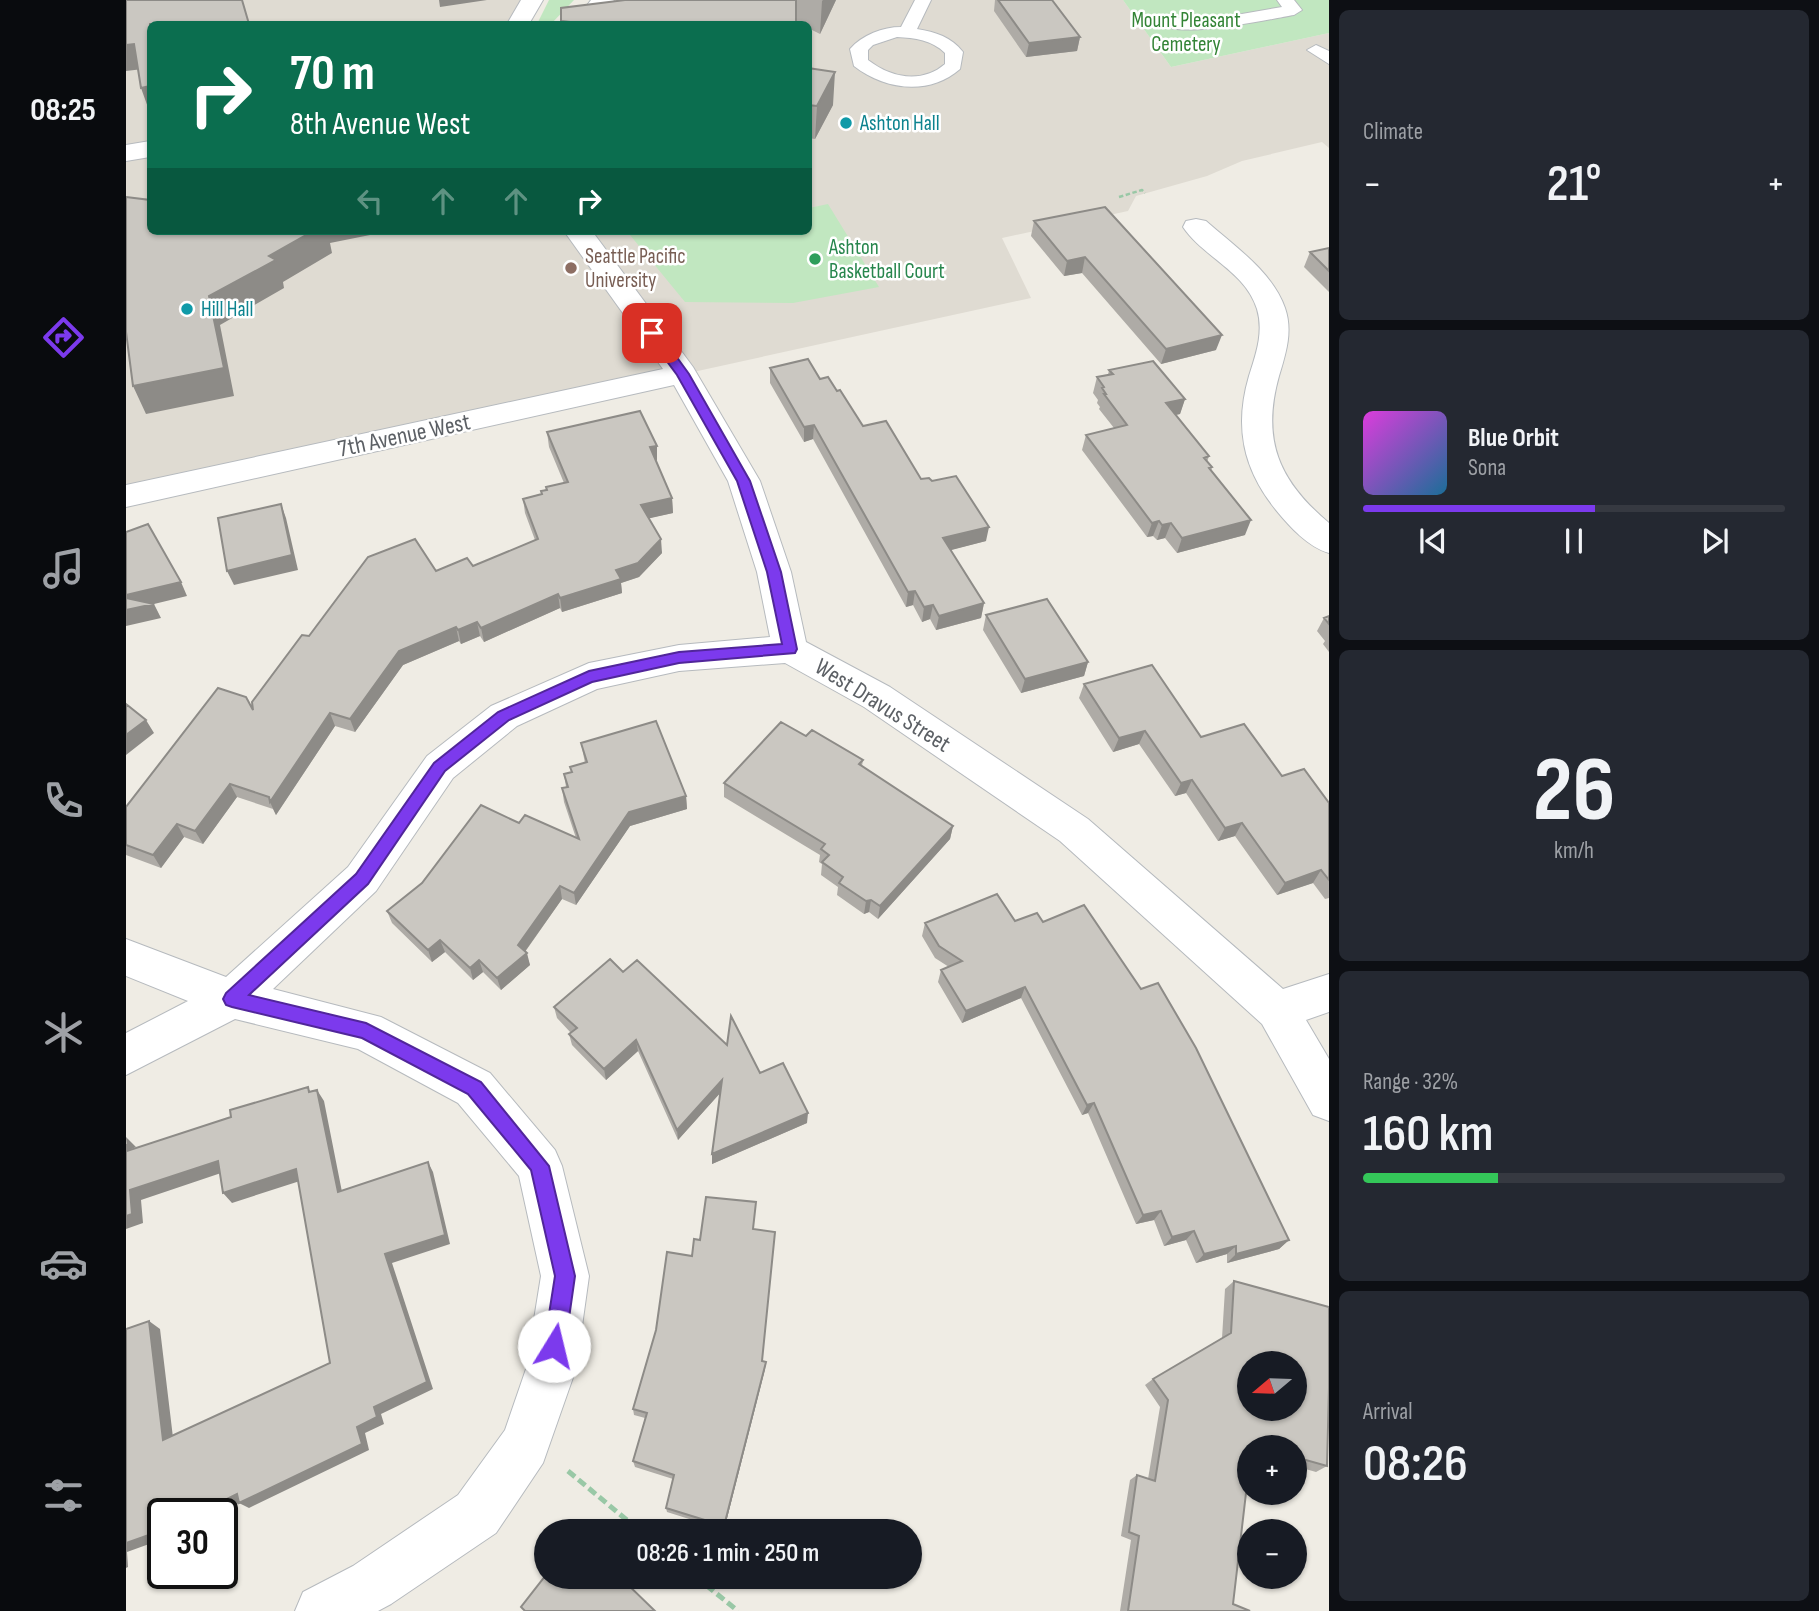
<!DOCTYPE html>
<meta charset="utf-8">
<style>
body{margin:0;font-family:"Sofia Sans Condensed",sans-serif;background:#242831;color:#f1f3f6;height:100vh;display:flex;flex-direction:column;font-size:26px;white-space:nowrap}
*{box-sizing:border-box;margin:0}
p{font-size:23px;color:#9ea1a6}
.icon{flex:none;width:38px;height:38px;fill:none;stroke:currentColor;stroke-width:2;stroke-linecap:round;stroke-linejoin:round}
.map{position:relative;flex:1;overflow:hidden}
.side{display:flex;flex-direction:column;gap:10px;padding:10px;background:#0d0f14;width:490px}
.side>*{flex:none}
.top-card{position:absolute;left:21px;top:21px;width:665px;height:214px;border-radius:10px;box-shadow:0 2px 5px #0004;background:#0b6e4f;color:#fff;overflow:hidden}
.needle{width:46px;rotate:251deg}
.tools{position:absolute;left:1111px;top:1351px;display:grid;gap:14px}
.tools a{display:grid;place-items:center;width:70px;height:70px;border-radius:50%;background:#171b24;box-shadow:0 2px 5px #0004;font-size:35px}
.speed{position:absolute;left:21px;top:1498px;display:flex;gap:14px;font-size:35px;font-weight:700;text-align:center}
.speed>*{display:grid;place-content:center;width:91px;height:91px;border-radius:50%;background:#171b24;box-shadow:0 2px 5px #0004;line-height:1}
.speed .limit{border:4px solid #111;border-radius:10px;background:#fff;color:#111}
.pin{position:absolute;display:grid;place-items:center;width:60px;height:60px;color:#fff;margin:-30px;border-radius:14px;box-shadow:0 4px 10px #0006}
.me{position:absolute;width:77px;margin:-38px;rotate:9deg;stroke-linejoin:round;filter:drop-shadow(0 0 5px #0008)}
.turn{display:flex;align-items:center;gap:24px;height:147px;padding:0 28px;font-size:32px}
.turn .icon{width:91px;height:91px;stroke-width:2.5}
.turn b{display:block;font-size:49px;line-height:60px}
.lanes{display:flex;align-items:center;height:66px;padding:0 28px;background:#0003;justify-content:center;gap:35px;direction:ltr}
.lanes .off{opacity:.35}
.big{font-size:52px;font-weight:600;line-height:1.1}
.side .card{flex:1;display:flex;flex-direction:column;justify-content:center;gap:10px;min-width:0;padding:0 24px;border-radius:10px;background:#242831}
.side .dial{align-items:center;gap:0}
.dial b{font-size:91px;line-height:1}
.song{display:flex;align-items:center;gap:21px}
.cover{width:84px;height:84px;border-radius:10px;background:linear-gradient(135deg,hsl(300 70% 55%),hsl(200 70% 35%))}
.played{height:7px;border-radius:4px;background:linear-gradient(90deg,#7c3aed 55%,#363941 55%)}
.keys{display:flex;justify-content:space-around;direction:ltr}
.heat{display:flex;justify-content:space-between;align-items:center;font-size:38px;direction:ltr}
.charge{height:10px;border-radius:5px;background:linear-gradient(90deg,#34c759 32%,#363941 0)}
.trip{position:absolute;left:408px;top:1519px;width:388px;height:70px;border-radius:35px;background:#171b24;box-shadow:0 2px 5px #0004;font-weight:600;line-height:70px;text-align:center}
main{display:flex;flex:1;min-height:0}
.tab-bar{display:flex;flex-direction:column;width:126px;justify-content:space-around;align-items:center;background:#090b0e;color:#9ea1a6}
.tab-bar .icon{width:49px;height:49px}
.tab-bar .selected{color:#7c3aed}
.tab-bar b{font-size:32px;color:#f1f3f6}
.map>svg:first-child{display:block}
.education{fill:#dfdbd2}
.green{fill:#c1e7c0}
.lines{fill:none;stroke-linecap:round;stroke-linejoin:round}
.service-casing{stroke:#b6babe;stroke-width:2}
.minor-casing{stroke:#b6babe;stroke-width:2}
.path-far1{stroke:#99c8a6;stroke-width:2.5;stroke-dasharray:4.5 2.5;stroke-linecap:butt}
.path{stroke:#99c8a6;stroke-width:5;stroke-dasharray:9 4.5;stroke-linecap:butt}
.service{fill:#fff;fill-rule:evenodd}
.minor{fill:#fff;fill-rule:evenodd}
.wall{fill:#aeaba6}
.shaded-wall{fill:#8d8b87}
.building{fill:#cac7c1;stroke:#8d8b87;stroke-width:2;fill-rule:evenodd}
.route{fill:#7c3aed;stroke:#51269a;stroke-width:2}
.culture-dot{fill:#0f9aa8;stroke:#fff;stroke-width:2.5}
.leisure-dot{fill:#2e9e5b;stroke:#fff;stroke-width:2.5}
.education-dot{fill:#8d6e63;stroke:#fff;stroke-width:2.5}
.labels{text-anchor:middle;stroke-width:5;stroke-linejoin:round;paint-order:stroke}
.far-park-label{font-size:21px;fill:#338436;stroke:#fff}
.far-culture-label{font-size:21px;fill:#0d838f;stroke:#fff;text-anchor:start}
.far-leisure-label{font-size:21px;fill:#27864d;stroke:#fff;text-anchor:start}
.far-education-label{font-size:21px;fill:#785e54;stroke:#fff;text-anchor:start}
.street-label{font-size:24px;fill:#5c6065;stroke:#fff}
</style>
<main>
<nav class="tab-bar">
<b>08:25</b>
<svg class="icon selected" aria-label="directions" viewBox="0 0 24 24"><path d="M12 3l9 9-9 9-9-9zM9 14v-3h6M13 9l2 2-2 2"/></svg>
<svg class="icon" aria-label="music" viewBox="0 0 24 24"><path d="M9 18V5l10-2v13"/><circle cx="6" cy="18" r="3"/><circle cx="16" cy="16" r="3"/></svg>
<svg class="icon" aria-label="phone" viewBox="0 0 24 24"><path d="M5 4h4l2 5-3 2q2 4 5 5l2-3 5 2v4C11 20 4 13 5 4z"/></svg>
<svg class="icon" aria-label="climate" viewBox="0 0 24 24"><path d="M12 3v18M4 7l16 10M4 17L20 7"/></svg>
<svg class="icon" aria-label="car" viewBox="0 0 24 24"><path d="M5 17H2v-5l4-1 3-4h7l3 4 3 1v5h-3M9 17h6M6 11h13"/><circle cx="7" cy="17" r="2"/><circle cx="17" cy="17" r="2"/></svg>
<svg class="icon" aria-label="filters" viewBox="0 0 24 24"><path d="M4 7h16M4 17h16"/><circle cx="9" cy="7" r="2"/><circle cx="15" cy="17" r="2"/></svg>
</nav>
<div class="map">
<svg width="1203" height="1611" viewBox="0 0 1203 1611">
<rect width="100%" height="100%" fill="#efece4"/>
<path class="education" d="M0,0H406L392,24H24V231H682V24H458L477,0H997L1045,67L1203,33V148L1196,142L1116,161L1081,176L1010,196L1002,211L876,238L905,298L0,496Z"/>
<path class="green" d="M423,0H448L425,24H411Z
M997,0H1203V33L1045,67Z
M702,204L753,287L667,303L559,302L504,235L551,231H682L683,208Z"/>
<g class="lines">
<defs>
<path id="service" d="M789,0H805L791,29C810,32 825,37 837,52L834,69C803,96 759,90 728,66L724,49C736,35 757,27 775,27ZM771,37C789,38 806,40 819,53V64C796,84 765,78 742,60V50L747,45Z
M1151,0H1168L1176,10L1168,15C1144,19 1050,40 1035,23L1043,18L1087,19L1156,7Z
M1190,45L1203,51V64L1181,50Z"/>
<path id="minor" d="M395,0H417L403,24H381Z
M465,0H488L470,24H447Z
M24,141V157L0,161V145Z
M1070,219L1080,221C1108,246 1146,271 1159,308C1167,331 1160,353 1153,376C1135,440 1153,481 1203,523V553C1182,547 1164,527 1150,510C1117,469 1108,427 1123,376C1130,354 1138,332 1131,309C1119,271 1077,257 1057,227L1060,221Z
M438,231H466L567,367L634,481L665,572L680,642L764,687L962,819L1157,989L1203,974V1012L1180,1020L1203,1059V1121L1187,1115L1136,1024L934,841L738,707L659,663L553,671L471,689L391,726L327,778L250,891L147,989L255,1017L364,1073L429,1150L436,1166L463,1276L450,1369L417,1463L370,1533L265,1604L252,1611H169L177,1592L227,1566L332,1495L379,1430L400,1369L415,1276L393,1176L332,1103L232,1049L109,1019L0,1075V1033L62,1001L0,976V939L100,977L222,867L301,756L365,706L463,663L553,645L644,637L631,572L602,481L548,385L0,507V485L537,369Z"/>
</defs>
<use href="#service" class="service-casing"/>
<use href="#minor" class="minor-casing"/>
<path class="path-far1" d="M993,197L1016,190L1019,193"/>
<path class="path" d="M442,1471L514,1531
M570,1577L612,1611"/>
<use href="#service" class="service"/>
<use href="#minor" class="minor"/>
</g>
<path class="wall" d="M499,0H710L694,34L682,28V24H674L670,22V24H436L435,8Z
M869,0H926L954,37L951,51L900,57L868,11Z
M682,68L707,105L689,139L682,138Z
M908,221L1090,350L1035,364L956,273L938,276L905,236Z
M1203,248V292L1178,267L1184,252Z
M644,368L694,379L711,391L737,426L795,479L806,481L860,541L824,550L858,603L855,618L810,630L804,619L796,622L787,605L780,607L687,439L678,442L644,383Z
M983,370L1059,399L1054,414L1049,415L1083,456L1081,462L1086,467L1085,471L1119,535L1051,553L1039,538L1031,540L1027,536L1021,537L956,450L960,435L988,428L973,409L974,407L971,403L972,400L967,393L971,377L982,375Z
M421,432L531,446V460L530,461L546,498L547,513L523,518L536,553L513,577L495,583L496,593L436,612L434,608L358,642L354,636L335,644L333,641L277,665L229,732L209,726L150,815L147,809L111,797L77,844L58,837L35,868L0,855V807L127,710L183,636L310,571L347,566L409,540L399,513L397,499L415,494V491L438,483L423,447Z
M860,615L962,662L958,676L895,693L857,630Z
M1203,616V652L1197,644L1199,641L1191,631L1198,618Z
M958,684L1075,737L1156,776L1203,803V898L1199,899L1187,883L1151,895L1109,836L1092,841L1060,793L1049,796L1013,744L987,752L953,698Z
M680,736L737,760L736,766L827,826L824,839L752,919L743,912L738,914L711,895L712,887L695,875L696,864L693,862L694,855L598,797V783Z
M455,743L560,796L561,809L504,826L450,905L436,899L399,952L404,965L375,990L357,972L347,980L319,952L306,962L266,923L261,911L393,823L450,838L438,802L436,788L440,787L438,774L445,772L444,767L459,763Z
M889,921L917,922L1163,1240L1153,1249L1101,1263V1254L1070,1263L1060,1240L1038,1246L1028,1220L1010,1224L962,1113L956,1115L895,998L836,1023L812,982L815,970L823,967L809,958L796,936L799,923Z
M497,972L601,1045L634,1073L681,1123L586,1164V1154L594,1093L552,1140L512,1051L480,1080L446,1045L443,1034L445,1033L431,1018L428,1007Z
M629,1212L627,1230L636,1361L639,1369L598,1530L541,1512L540,1508L547,1479L509,1467L507,1461L519,1418L508,1415L507,1409L566,1256L574,1240Z
M1108,1281L1201,1466L1190,1472L1169,1466V1447H1124L1107,1604L1124,1611H994L1005,1540L995,1536L1004,1480L1011,1475L1022,1479L1034,1407L1019,1385L1027,1379L1096,1338L1099,1289Z"/>
<path class="shaded-wall" d="M313,0H361L314,7Z
M697,0H710L694,34L696,1Z
M954,37L951,51L900,57L903,43Z
M8,44L17,69L0,71V45Z
M709,72L707,105L689,139L691,106Z
M24,86V113L15,88Z
M187,231H264L204,243L206,253L157,282L158,288L94,325L108,396L20,414L7,386L83,296L143,256Z
M959,257L956,273L938,276L941,261Z
M1096,335L1090,350L1035,364L1040,349Z
M1059,399L1054,414L1035,418L1040,403Z
M688,425L687,439L678,442V427Z
M531,446V460L525,462L524,447Z
M546,498L547,513L516,520L515,505Z
M155,504L160,518L172,570L108,585L101,571Z
M1125,520L1119,535L1051,553L1056,538Z
M1033,521L1027,536L1021,537L1026,523Z
M1045,523L1039,538L1031,540L1036,525Z
M863,527L860,541L814,553L817,538Z
M535,539L536,553L513,577L495,583L496,593L436,612L434,598L490,570Z
M55,582L61,596L28,604L35,618L0,626V595Z
M789,591L787,605L780,607L782,592Z
M432,594L434,608L358,642L355,628Z
M858,603L855,618L810,630L813,616Z
M807,605L804,619L796,622L798,607Z
M351,622L354,636L335,644L332,630Z
M330,627L333,641L277,665L229,732L224,719L273,651Z
M962,662L958,676L895,693L899,679Z
M204,713L209,726L150,815L144,802Z
M20,720L28,733L0,755V735Z
M1019,731L1013,744L987,752L993,738Z
M1066,780L1060,793L1049,796L1055,783Z
M104,784L111,797L77,844L69,831Z
M560,796L561,809L504,826L450,905L448,893L503,812Z
M1116,823L1109,836L1092,841L1099,828Z
M51,824L58,837L35,868L27,855Z
M827,826L824,839L752,919L754,906Z
M1195,870L1187,883L1151,895L1159,883Z
M434,886L436,899L395,957L392,945Z
M745,900L743,912L738,914L740,901Z
M314,940L319,952L306,962L302,950Z
M401,953L404,965L375,990L371,978Z
M353,960L357,972L347,980L344,968Z
M899,987L895,998L836,1023L840,1011Z
M510,1040L512,1051L480,1080L478,1069Z
M596,1080V1091L552,1140L551,1130Z
M191,1090L198,1101L218,1202L212,1192Z
M968,1103L962,1113L956,1115L961,1105Z
M682,1113L681,1123L586,1164V1154Z
M0,1137L10,1147L1,1151Z
M92,1161L101,1171L15,1200L17,1223L0,1229V1216L4,1190Z
M302,1162L307,1172L324,1244L266,1263L307,1389L255,1414L258,1424L239,1433L243,1450L123,1508L113,1503L91,1514H71L231,1427L248,1407L259,1254Z
M170,1169L177,1180L106,1203L97,1193Z
M1035,1211L1028,1220L1010,1224L1017,1215Z
M1068,1231L1060,1240L1038,1246L1046,1237Z
M1163,1240L1153,1249L1101,1263L1110,1254Z
M1110,1246L1101,1254L1070,1263L1078,1254Z
M23,1321L34,1329L48,1446L37,1440Z
M640,1362L639,1369L598,1530V1526Z
M37,1530V1539L1,1552L2,1567L0,1568V1543Z
M501,1577H506L500,1584L498,1581Z"/>
<path class="building" d="M0,0H116L123,24H24V86L15,88L8,44L0,45Z
M499,0H670V24H463L435,21V8Z
M872,0H926L954,37L903,43Z
M682,68L709,72L691,106L682,105Z
M0,197L24,200V231H187L143,256L150,260L83,296L98,368L7,386L0,332Z
M979,207L1096,335L1040,349L959,257L941,261L908,221Z
M1203,248V271L1184,252Z
M682,359L694,379L702,377L711,391L714,390L737,426L760,421L795,479L803,478L806,481L830,476L863,527L817,538L858,603L813,616L807,605L798,607L789,591L782,592L688,425L678,427L644,368Z
M1027,361L1059,399L1040,403L1083,456L1078,458L1086,467L1083,468L1125,520L1056,538L1045,523L1036,525L1033,521L1026,523L960,435L1001,425L978,394H980L976,388L978,387L971,377L987,374L983,370Z
M514,411L531,446L524,447L546,498L515,505L535,539L512,563L490,570L495,579L434,598L432,594L355,628L351,622L332,630L330,627L273,651L224,719L204,713L144,802L143,797L104,784L69,831L51,824L27,855L0,845V807L92,688L120,697L127,710L126,702L176,635L183,636L242,557L289,539L310,571L341,558L347,566L412,539L397,499L416,494L415,491L421,490L420,487L442,482L421,432Z
M155,504L166,555L101,571L92,518Z
M22,524L55,582L0,595V532Z
M0,598L28,604L0,610Z
M921,599L962,662L899,679L860,615Z
M1203,616V624L1198,618Z
M1026,665L1075,737L1118,724L1156,776L1178,769L1203,803V880L1195,870L1159,883L1116,823L1099,828L1066,780L1055,783L1019,731L993,738L958,684Z
M0,704L20,720L0,735Z
M530,721L560,796L503,812L448,893L434,886L392,945L401,953L371,978L353,960L344,968L314,940L302,950L261,911L296,883L355,805L393,823L399,815L453,839L436,788L442,787L438,774L446,772L444,767L461,762L455,743Z
M655,722L680,736L686,730L737,760L733,764L827,826L754,906L745,900L740,901L713,883L717,877L696,862L703,855L695,849L699,844L598,783Z
M871,894L889,921L911,913L917,922L958,905L1015,989L1032,983L1070,1048L1163,1240L1110,1254V1246L1078,1254L1068,1231L1046,1237L1035,1211L1017,1215L968,1103L961,1105L899,987L840,1011L815,970L836,961L813,946L799,923Z
M484,959L497,972L511,960L601,1045L605,1016L634,1073L657,1063L682,1113L586,1154L596,1080L551,1130L510,1040L478,1069L443,1034L451,1028L428,1007Z
M182,1087L183,1092L191,1090L212,1192L302,1162L319,1235L259,1254L301,1382L248,1407L251,1417L231,1427L236,1444L113,1503L111,1494L71,1514H37V1530L0,1543V1329L23,1321L37,1440L204,1363L170,1169L97,1193L92,1161L4,1190L6,1214L0,1216V1144L1,1151L105,1117L104,1110Z
M580,1197L630,1202L627,1229L649,1232L636,1361L640,1362L598,1526L540,1508L548,1475L507,1461L521,1413L507,1409L530,1330L541,1252L566,1256L568,1239L574,1240Z
M1108,1281L1203,1307V1388L1201,1466L1169,1457V1447H1134L1125,1445V1447H1124V1459L1107,1604L1124,1611H1002L1013,1536L1003,1532L1011,1475L1029,1481L1042,1400L1027,1379L1105,1333ZM1124,1363H1169V1409H1124Z
M420,1575V1577H501L498,1581L529,1611H399L395,1607Z"/>
<path class="route" d="M526,329L531,330L563,374L624,481L655,572L671,649L669,653L553,663L466,682L383,720L319,771L242,884L123,995L240,1023L355,1082L423,1166L449,1276L439,1346L436,1353L428,1356L421,1353L418,1346L429,1276L405,1170L342,1094L236,1038L106,1007L100,1005L97,999L100,993L230,874L308,763L372,712L463,671L553,652L656,644L641,572L611,481L551,375L520,333Z"/>
<g class="culture-dot">
<circle cx="720" cy="123" r="7"/>
<circle cx="61" cy="309" r="7"/>
</g>
<circle class="leisure-dot" cx="689" cy="259" r="7"/>
<circle class="education-dot" cx="445" cy="268" r="7"/>
<g class="labels">
<g class="far-park-label">
<text x="1060" y="27">Mount Pleasant<tspan x="1060" dy="24">Cemetery</tspan></text>
</g>
<g class="far-culture-label">
<text x="734" y="130">Ashton Hall</text>
<text x="75" y="316">Hill Hall</text>
</g>
<g class="far-leisure-label">
<text x="703" y="254">Ashton<tspan x="703" dy="24">Basketball Court</tspan></text>
</g>
<g class="far-education-label">
<text x="459" y="263">Seattle Pacific<tspan x="459" dy="24">University</tspan></text>
</g>
<g class="street-label">
<text transform="translate(278 435) rotate(-12)" y="8">7th Avenue West</text>
<text transform="translate(757 705) rotate(32)" y="8">West Dravus Street</text>
</g>
</g>
</svg>
<div class="tools">
<a><svg class="needle" viewBox="-14 -14 28 28"><path d="M0-13l5 13h-10z" fill="#e53935"/><path d="M0 13l5-13h-10z" fill="#9ea1a6"/></svg></a>
<a>+</a>
<a>−</a>
</div>
<div class="speed"><div class="limit">30</div></div>
<div class="pin" style="left:526px;top:333px;background:#d93025"><svg class="icon" aria-label="arrive" viewBox="0 0 24 24"><path d="M6 21V4h12l-3 4 3 4H6"/></svg></div>
<svg class="me" style="left:428px;top:1346px" viewBox="-20 -20 40 40"><circle r="19" fill="#fff"/><path d="M0-13L10 11 0 6-10 11z" fill="#7c3aed"/></svg>
<div class="trip">08:26 · 1 min · 250 m</div>
<div class="top-card">
<div class="turn"><svg class="icon" aria-label="right" viewBox="0 0 24 24"><path d="M7 20v-9h11M14 6l5 5-5 5"/></svg><div><b>70 m</b>8th Avenue West</div></div>
<div class="lanes"><svg class="icon off" aria-label="left" viewBox="0 0 24 24"><path d="M17 20v-9H6M10 6l-5 5 5 5"/></svg><svg class="icon off" aria-label="ahead" viewBox="0 0 24 24"><path d="M12 20V5M6 11l6-6 6 6"/></svg><svg class="icon off" aria-label="ahead" viewBox="0 0 24 24"><path d="M12 20V5M6 11l6-6 6 6"/></svg><svg class="icon" aria-label="right" viewBox="0 0 24 24"><path d="M7 20v-9h11M14 6l5 5-5 5"/></svg></div>
</div>
</div>
<section class="side">
<div class="card"><p>Climate</p>
<div class="heat"><a>−</a><b class="big">21°</b><a>+</a></div>
</div>
<div class="card">
<div class="song"><i class="cover"></i><div><b>Blue Orbit</b><p>Sona</p></div></div>
<div class="played"></div>
<div class="keys"><svg class="icon" aria-label="previous" viewBox="0 0 24 24"><path d="M18 5L8 12l10 7zM5 5v14"/></svg><svg class="icon" aria-label="pause" viewBox="0 0 24 24"><path d="M8 5v14M16 5v14"/></svg><svg class="icon" aria-label="next" viewBox="0 0 24 24"><path d="M6 5l10 7-10 7zM19 5v14"/></svg></div>
</div>
<div class="card dial"><b>26</b><p>km/h</p></div>
<div class="card"><p>Range · 32%</p><b class="big">160 km</b><div class="charge"></div></div>
<div class="card"><p>Arrival</p><b class="big">08:26</b></div>
</section>
</main>
